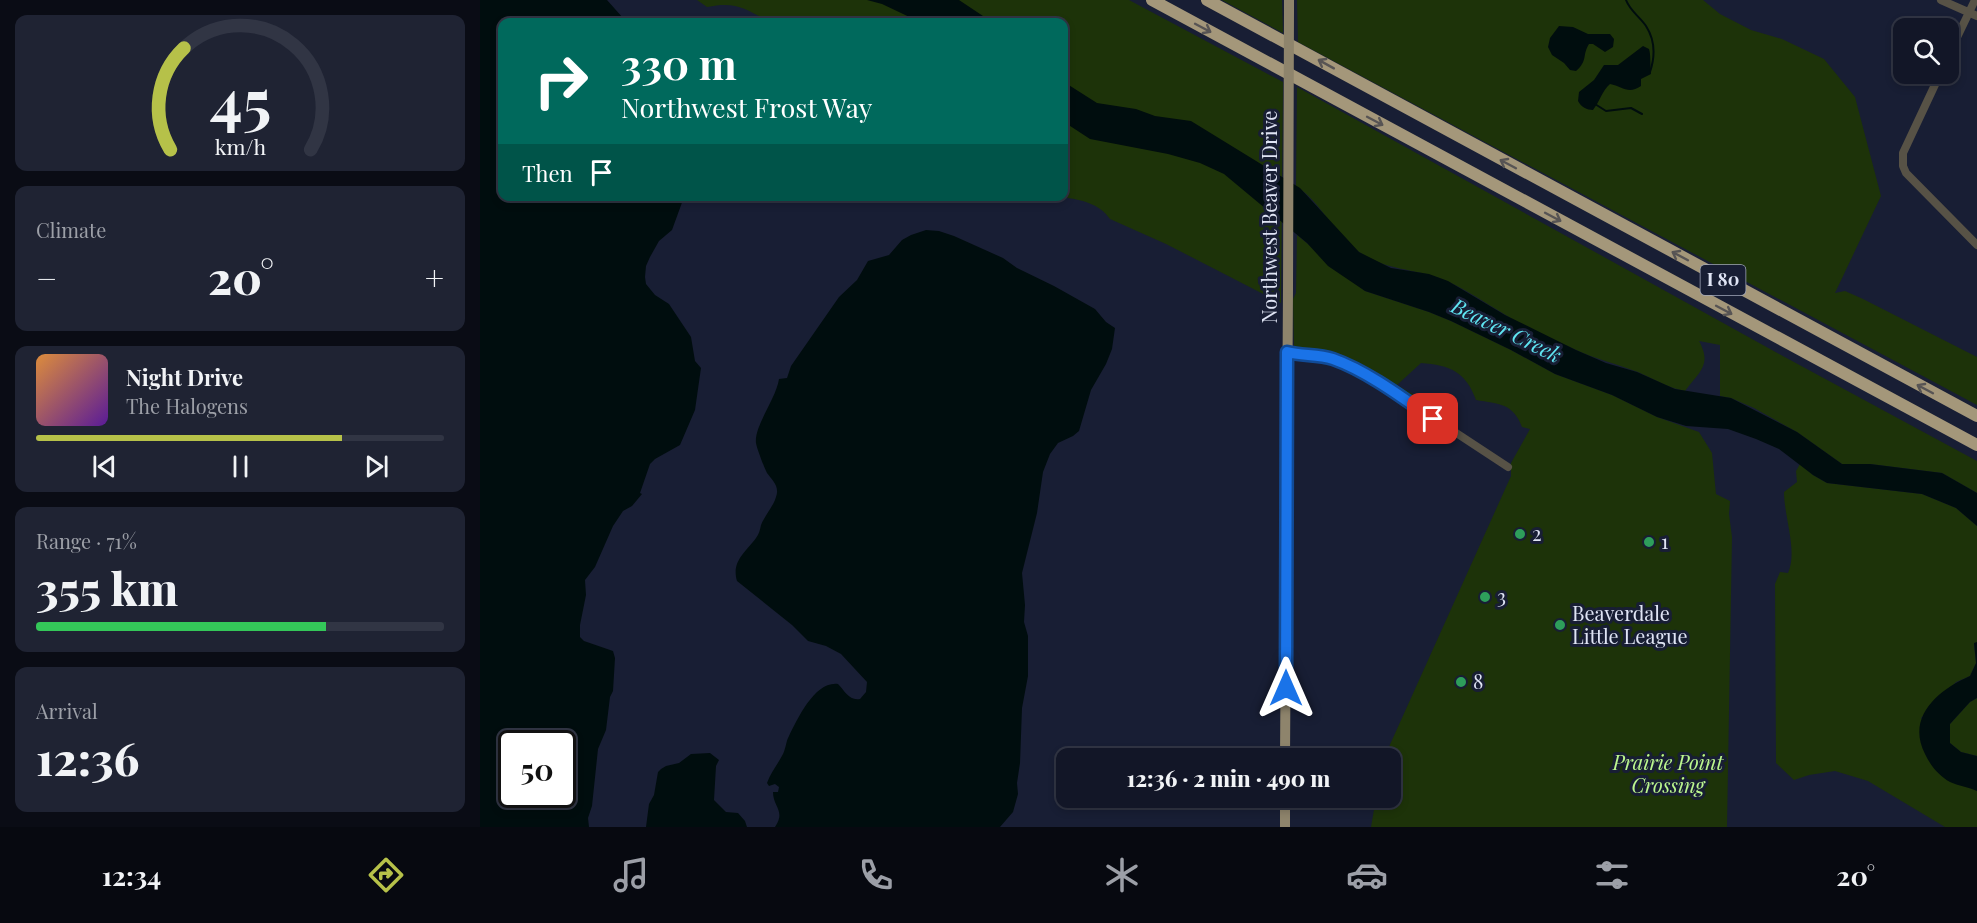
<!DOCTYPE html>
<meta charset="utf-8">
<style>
body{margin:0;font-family:"Playfair Display",serif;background:#1f2333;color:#f1f3f6;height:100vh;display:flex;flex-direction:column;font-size:22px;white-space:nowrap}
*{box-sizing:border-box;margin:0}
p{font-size:20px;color:#9c9fa7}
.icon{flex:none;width:33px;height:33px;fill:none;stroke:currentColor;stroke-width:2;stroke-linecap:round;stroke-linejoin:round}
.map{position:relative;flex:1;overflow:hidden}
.sheet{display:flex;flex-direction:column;gap:15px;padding:15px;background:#0a0c15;width:480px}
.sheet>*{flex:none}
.hud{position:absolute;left:18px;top:18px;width:570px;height:183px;border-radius:12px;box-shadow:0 3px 9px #0003,0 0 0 2px #313544;background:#00695c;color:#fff;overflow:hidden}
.controls{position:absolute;left:1413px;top:18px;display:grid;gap:12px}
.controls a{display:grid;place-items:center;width:66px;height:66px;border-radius:12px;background:#121627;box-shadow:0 3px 9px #0003,0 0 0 2px #313544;font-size:30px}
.speed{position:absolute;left:18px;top:730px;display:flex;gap:12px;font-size:30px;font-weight:700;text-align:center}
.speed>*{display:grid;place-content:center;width:78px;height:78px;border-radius:50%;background:#121627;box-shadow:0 3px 9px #0003,0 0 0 2px #313544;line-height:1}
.speed .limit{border:3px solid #111;border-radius:9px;background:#fff;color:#111}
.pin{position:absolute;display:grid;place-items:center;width:51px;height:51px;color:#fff;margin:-26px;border-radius:12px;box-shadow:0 3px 9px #0006}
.me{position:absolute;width:66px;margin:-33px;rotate:0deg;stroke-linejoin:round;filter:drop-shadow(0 0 4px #0008)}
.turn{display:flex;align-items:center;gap:21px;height:126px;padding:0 24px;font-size:27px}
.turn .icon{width:78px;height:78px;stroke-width:2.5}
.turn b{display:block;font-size:42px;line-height:51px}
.then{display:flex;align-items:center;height:57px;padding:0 24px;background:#0003;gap:12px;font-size:22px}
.big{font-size:45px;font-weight:800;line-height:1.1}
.sheet .tile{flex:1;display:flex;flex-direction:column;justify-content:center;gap:9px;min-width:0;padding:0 21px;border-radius:12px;background:#1f2333}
.sheet .dial{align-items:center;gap:0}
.dial svg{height:156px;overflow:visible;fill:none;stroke:#313544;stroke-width:7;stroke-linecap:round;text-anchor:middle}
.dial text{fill:#f1f3f6;stroke:none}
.song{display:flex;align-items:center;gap:18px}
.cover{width:72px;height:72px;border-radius:9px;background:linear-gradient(135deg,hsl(30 70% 55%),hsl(270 70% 35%))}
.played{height:6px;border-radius:3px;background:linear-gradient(90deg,#b6c149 75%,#313544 75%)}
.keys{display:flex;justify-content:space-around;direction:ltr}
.heat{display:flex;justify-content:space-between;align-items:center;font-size:33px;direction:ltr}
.charge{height:9px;border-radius:4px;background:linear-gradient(90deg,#34c759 71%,#313544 0)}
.trip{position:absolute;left:576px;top:748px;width:345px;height:60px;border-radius:12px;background:#121627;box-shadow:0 3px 9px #0003,0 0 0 2px #313544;font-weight:800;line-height:60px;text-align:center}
.dock{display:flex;height:96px;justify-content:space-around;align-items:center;background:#070910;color:#9c9fa7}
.dock .icon{width:42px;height:42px}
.dock .selected{color:#b6c149}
.dock b{font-size:27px;color:#f1f3f6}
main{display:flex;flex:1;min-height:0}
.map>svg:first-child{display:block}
.green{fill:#1d3309}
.water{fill:#000d0e;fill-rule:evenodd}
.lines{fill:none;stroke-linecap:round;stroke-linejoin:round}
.stream{stroke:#000d0e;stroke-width:2}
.minor{stroke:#575246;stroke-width:8}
.major{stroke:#8e846c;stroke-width:10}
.highway{stroke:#a4977a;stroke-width:12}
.major-bridge{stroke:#8e846c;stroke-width:10}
.oneway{stroke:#575454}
.route-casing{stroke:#114b97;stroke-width:15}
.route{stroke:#1a73e8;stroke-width:10}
.leisure-dot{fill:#2e9e5b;stroke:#181e34;stroke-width:2}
.labels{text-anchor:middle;stroke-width:6;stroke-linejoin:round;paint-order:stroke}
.shield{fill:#181e34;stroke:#a3a9ba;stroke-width:1.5}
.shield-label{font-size:18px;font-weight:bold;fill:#dfe4f4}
.street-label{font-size:20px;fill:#dfe4f4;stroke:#181e34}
.poi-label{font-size:20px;fill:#dfe4f4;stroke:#181e34;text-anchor:start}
.park-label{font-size:20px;font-style:italic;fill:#bcf78f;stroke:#181e34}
.water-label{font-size:21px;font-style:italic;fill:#5fe5f2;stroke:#181e34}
</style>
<main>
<section class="sheet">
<div class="tile dial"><svg viewBox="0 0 100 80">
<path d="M14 69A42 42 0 1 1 86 69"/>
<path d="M14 69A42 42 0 0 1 21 17" stroke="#b6c149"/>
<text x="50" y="56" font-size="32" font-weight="700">45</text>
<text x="50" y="72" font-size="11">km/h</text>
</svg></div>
<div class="tile"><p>Climate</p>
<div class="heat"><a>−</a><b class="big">20°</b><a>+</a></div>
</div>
<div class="tile">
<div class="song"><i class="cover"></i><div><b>Night Drive</b><p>The Halogens</p></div></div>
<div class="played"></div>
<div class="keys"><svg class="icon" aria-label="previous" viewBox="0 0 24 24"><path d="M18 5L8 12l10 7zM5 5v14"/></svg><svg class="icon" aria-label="pause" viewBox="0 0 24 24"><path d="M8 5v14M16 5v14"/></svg><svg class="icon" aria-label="next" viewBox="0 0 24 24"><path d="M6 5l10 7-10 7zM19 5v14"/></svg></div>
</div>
<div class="tile"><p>Range · 71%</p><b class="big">355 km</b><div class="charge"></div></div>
<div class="tile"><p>Arrival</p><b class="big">12:36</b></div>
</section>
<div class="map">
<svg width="1497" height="827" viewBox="0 0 1497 827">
<rect width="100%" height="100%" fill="#181e34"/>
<path class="green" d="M217,0H649L803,82L801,303L686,244L630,219C619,203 601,200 583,197L584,22H290C265,9 257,1 227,7Z
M742,0H802L803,33Z
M817,0H1223L1240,14L1271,30L1302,39L1344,59L1375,97L1401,196L1355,293L1365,291L1383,299L1497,357V405L818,42Z
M817,87L1301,355L1497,461V493L1462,473L1390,464H1362L1317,432L1274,408L1251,398L1240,396V345L1219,341C1232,365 1220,371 1205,391C1188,388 1174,379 1158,372C1137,364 1115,359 1094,349C1071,338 1046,328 1024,314C1006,303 988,291 969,282C940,268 907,272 879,252C854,234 841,202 816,186Z
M817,235L885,291L949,312L971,321L1031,350L1075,374L1132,395L1177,417L1219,432L1232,453L1236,494L1250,501L1249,514L1252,537L1247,827H891L896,798H910V759H905L908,749L1031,476V463L1050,429L1042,427C1033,403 1019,404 996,400C986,372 970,365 941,363L917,385L945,401L941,407L877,365L844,354L821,350L814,346L813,299L816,293Z
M1320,464L1333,475L1347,483L1442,494L1476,508L1497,526V642L1494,644L1496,663L1490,676L1476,682L1441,718L1494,789L1497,791V827H1465L1388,781L1355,771L1329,775L1314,780L1296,763L1295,584L1300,572L1308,573C1318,551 1304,517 1304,492L1317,482L1316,471Z
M1497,698V756L1481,752L1470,743V724L1490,702Z"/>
<path class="water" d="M0,0H127L143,18L142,22H22V196L204,197L192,230L179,241L170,257L166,266L165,277L166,284L175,295L189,304L211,337L215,361L221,368L215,410L200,445L175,459L170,464L160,493L162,494L152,506L143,511L133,526L115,567L105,580L106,595L100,625V637L104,641L133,651L135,658L133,691L130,697L126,730L118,749L112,806L108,818L109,827H0ZM32,744H82V795H32Z
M387,0H479L512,22H440L402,4Z
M1079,26L1093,27L1108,34H1130L1134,39L1133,47L1125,52L1113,44H1109C1102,55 1108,61 1096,71L1090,70L1084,63L1072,55L1068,47L1070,38Z
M1163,46L1169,49C1171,55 1170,66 1171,74L1161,79V86C1148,95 1142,86 1130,84C1122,91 1120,101 1113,110C1107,110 1101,107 1098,101L1099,92L1114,80L1124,65H1138Z
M584,82L617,103L656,109L675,116L711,121L820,188L879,252L911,268L949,274L968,281L1025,315L1096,350L1126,363L1157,372L1195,389L1251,398L1317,432L1362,464H1390L1462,473L1497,493V526L1476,508L1442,494L1347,483L1333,475L1299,449L1276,439L1248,429L1206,426L1177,417L1132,395L1075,374L1031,350L971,321L949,312L885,291L848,266L827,243L744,174L720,163L688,154L610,139L584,122Z
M446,230L459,231L474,236L523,258L537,268L574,286L615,309L626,322L635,328L632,349L626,364L611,390L599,431L593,436L578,443L570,454L563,472L557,513L542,573L545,605L544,622L548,636V676L542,708L540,763L537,783L538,794L533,812L520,827H295C306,811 293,807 293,792H298L299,787L295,784L289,786L287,783C291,772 298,764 303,754C306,748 306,741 309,736C318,718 335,681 358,684C365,691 369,701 380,699L386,692L387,682L361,654L346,646L328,641L312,625L257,581C251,561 266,552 276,538C279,534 280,530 281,525C285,515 293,507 296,497C300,486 292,480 287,473C284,467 277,449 276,443C274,426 296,399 299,379L307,378L311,366L359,297L377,280L388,261L409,255L422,240L431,235Z
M1497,642V698L1490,702L1470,724V743L1481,752L1497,756V791C1489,787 1478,786 1470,782C1459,776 1450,765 1445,754C1426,717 1458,690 1490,676L1496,663L1494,643Z
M230,753L239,760L236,766L234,800L246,812L258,813L265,821L267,827H166L169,804L174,795L178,772L181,769L186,766L199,763L211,754Z"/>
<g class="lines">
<path class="stream" d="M1146,0C1150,11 1160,17 1166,26C1175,40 1175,57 1170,72
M1115,104L1126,111L1151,108L1162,114"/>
<path class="minor" d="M1461,0L1497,16
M1468,56L1495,0
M1460,74L1423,153V166L1426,173L1497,245
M807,352L818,355L850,358L863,363L920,396L1028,467"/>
<path class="major" d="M809,0V12
M805,759L808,289
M805,827V798"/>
<path class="highway" d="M672,0L1497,445
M727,0L1497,416"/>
<path class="major-bridge" d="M808,289L809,12"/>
</g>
<defs><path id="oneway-shaft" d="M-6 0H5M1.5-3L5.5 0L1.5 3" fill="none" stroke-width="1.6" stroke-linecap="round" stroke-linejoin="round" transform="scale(1.5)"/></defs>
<g class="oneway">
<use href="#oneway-shaft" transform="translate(723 28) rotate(28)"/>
<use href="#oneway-shaft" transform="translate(846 64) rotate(-151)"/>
<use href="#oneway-shaft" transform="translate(895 121) rotate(28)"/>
<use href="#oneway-shaft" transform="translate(1028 164) rotate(-152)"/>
<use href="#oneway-shaft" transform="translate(1073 217) rotate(28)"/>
<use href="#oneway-shaft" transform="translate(1200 256) rotate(-152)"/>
<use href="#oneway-shaft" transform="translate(1244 310) rotate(28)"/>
<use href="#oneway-shaft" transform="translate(1445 389) rotate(-152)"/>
</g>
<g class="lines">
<defs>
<path id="route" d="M806,688L807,352C822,356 838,354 853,359C887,371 923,398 953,419"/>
</defs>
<use href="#route" class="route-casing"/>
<use href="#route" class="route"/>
</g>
<g class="leisure-dot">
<circle cx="1040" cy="534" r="6"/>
<circle cx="1169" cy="542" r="6"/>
<circle cx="1005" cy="597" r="6"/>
<circle cx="1080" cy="625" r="6"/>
<circle cx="981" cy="682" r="6"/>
</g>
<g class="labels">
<rect class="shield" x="1220.5" y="265" width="45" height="30" rx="4.5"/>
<g class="shield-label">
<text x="1243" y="286">I 80</text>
</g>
<g class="street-label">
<text transform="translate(790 217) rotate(-90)" y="7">Northwest Beaver Drive</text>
</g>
<g class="poi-label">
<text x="1052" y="541">2</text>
<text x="1181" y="549">1</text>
<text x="1017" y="604">3</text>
<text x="1092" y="621">Beaverdale<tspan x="1092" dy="23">Little League</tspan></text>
<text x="993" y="689">8</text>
</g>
<g class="park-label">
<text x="1188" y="770">Prairie Point<tspan x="1188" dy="23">Crossing</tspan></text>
</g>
<g class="water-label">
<text transform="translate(1026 331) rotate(26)" y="7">Beaver Creek</text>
</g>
</g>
</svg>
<div class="controls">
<a><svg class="icon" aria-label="search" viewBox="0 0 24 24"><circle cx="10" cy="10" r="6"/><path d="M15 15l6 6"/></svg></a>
</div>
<div class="speed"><div class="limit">50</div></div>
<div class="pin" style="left:953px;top:419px;background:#d93025"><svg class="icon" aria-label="arrive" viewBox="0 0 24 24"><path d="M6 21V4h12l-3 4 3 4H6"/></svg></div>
<svg class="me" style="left:806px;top:688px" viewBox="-20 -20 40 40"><path d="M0-17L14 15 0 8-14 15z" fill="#1a73e8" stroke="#fff" stroke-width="4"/></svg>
<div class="trip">12:36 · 2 min · 490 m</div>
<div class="hud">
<div class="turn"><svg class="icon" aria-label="right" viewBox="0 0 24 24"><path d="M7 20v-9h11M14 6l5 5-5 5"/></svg><div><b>330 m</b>Northwest Frost Way</div></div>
<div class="then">Then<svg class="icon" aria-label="arrive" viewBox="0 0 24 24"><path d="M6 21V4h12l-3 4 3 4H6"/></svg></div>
</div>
</div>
</main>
<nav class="dock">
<b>12:34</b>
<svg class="icon selected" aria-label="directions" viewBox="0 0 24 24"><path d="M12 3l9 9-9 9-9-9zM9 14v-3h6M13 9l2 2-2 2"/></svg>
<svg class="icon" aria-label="music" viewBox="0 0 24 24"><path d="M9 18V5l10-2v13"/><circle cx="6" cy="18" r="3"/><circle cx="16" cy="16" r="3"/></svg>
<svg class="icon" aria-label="phone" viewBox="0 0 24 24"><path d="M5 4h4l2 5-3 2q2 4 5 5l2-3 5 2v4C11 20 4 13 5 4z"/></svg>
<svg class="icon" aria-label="climate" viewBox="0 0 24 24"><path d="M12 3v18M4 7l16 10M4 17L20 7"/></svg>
<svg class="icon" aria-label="car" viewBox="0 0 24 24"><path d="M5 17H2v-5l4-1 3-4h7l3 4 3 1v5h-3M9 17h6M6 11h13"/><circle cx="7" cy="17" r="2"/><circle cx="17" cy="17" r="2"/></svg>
<svg class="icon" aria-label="filters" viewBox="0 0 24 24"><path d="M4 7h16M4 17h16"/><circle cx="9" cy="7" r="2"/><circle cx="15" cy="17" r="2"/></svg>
<b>20°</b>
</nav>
